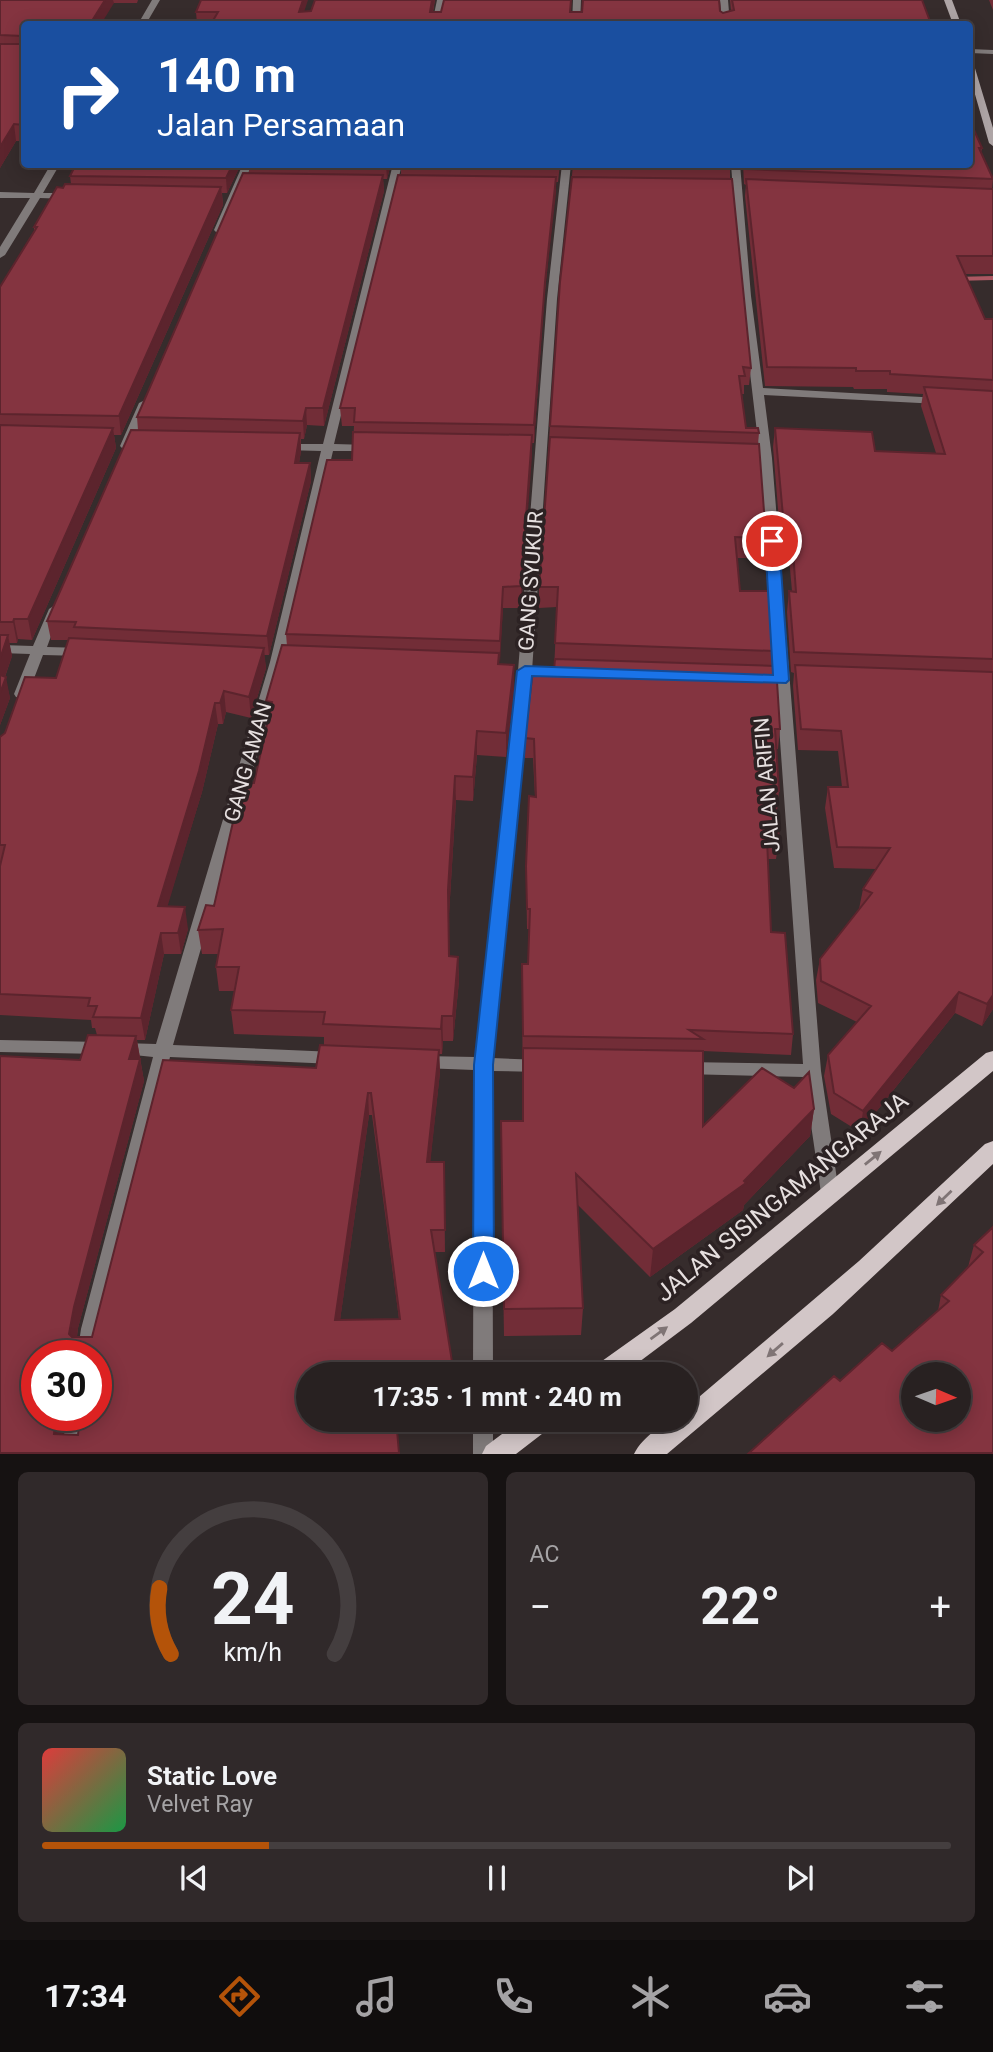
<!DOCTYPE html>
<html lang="id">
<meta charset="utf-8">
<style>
body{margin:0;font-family:Roboto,sans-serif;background:#30292a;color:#f1f3f6;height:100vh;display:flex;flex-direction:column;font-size:26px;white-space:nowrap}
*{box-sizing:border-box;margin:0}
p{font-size:23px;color:#a5a3a5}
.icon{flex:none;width:38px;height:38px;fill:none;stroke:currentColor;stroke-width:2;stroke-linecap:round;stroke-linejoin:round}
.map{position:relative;height:1454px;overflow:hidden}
.side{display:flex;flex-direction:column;gap:18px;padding:18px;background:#161212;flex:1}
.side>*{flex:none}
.top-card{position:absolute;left:21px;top:21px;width:952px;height:147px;border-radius:7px;box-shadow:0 4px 18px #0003,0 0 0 2px #443e3f;background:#1a4fa0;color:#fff;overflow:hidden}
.needle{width:46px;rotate:92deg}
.controls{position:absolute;left:901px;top:1362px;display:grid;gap:14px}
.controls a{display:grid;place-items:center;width:70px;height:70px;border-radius:50%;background:#282121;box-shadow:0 4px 18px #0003,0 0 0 2px #443e3f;font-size:35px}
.speed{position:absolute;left:21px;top:1340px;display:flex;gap:14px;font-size:35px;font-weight:700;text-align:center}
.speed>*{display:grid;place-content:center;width:91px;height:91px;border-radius:50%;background:#282121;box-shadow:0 4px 18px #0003,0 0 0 2px #443e3f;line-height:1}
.speed .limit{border:10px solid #d22;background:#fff;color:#111}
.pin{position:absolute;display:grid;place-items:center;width:60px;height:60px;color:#fff;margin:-30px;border:4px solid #fff;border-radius:50%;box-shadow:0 2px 7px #0007}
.me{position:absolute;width:77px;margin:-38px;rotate:0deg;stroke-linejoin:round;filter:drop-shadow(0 0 5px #0008)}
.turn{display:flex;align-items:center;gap:24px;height:147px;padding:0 21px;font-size:32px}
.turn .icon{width:91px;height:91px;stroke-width:2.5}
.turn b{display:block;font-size:49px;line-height:60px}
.big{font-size:52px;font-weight:700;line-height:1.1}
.side .card{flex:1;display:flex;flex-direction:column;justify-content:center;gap:10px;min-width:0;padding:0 24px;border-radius:10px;background:#30292a}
.side .dial{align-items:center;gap:0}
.dial svg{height:182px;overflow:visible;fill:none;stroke:#443e3f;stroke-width:7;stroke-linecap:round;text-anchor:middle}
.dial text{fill:#f1f3f6;stroke:none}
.song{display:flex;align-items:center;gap:21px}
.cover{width:84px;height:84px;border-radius:10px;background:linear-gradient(135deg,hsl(0 70% 55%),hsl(140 70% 35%))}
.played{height:7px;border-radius:4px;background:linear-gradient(90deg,#b45309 25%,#443e3f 25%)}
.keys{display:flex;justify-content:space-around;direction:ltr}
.heat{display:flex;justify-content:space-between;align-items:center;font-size:38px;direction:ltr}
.side .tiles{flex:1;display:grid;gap:18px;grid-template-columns:1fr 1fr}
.card:last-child{grid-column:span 2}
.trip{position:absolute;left:296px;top:1362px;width:402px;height:70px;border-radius:35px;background:#282121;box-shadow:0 4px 18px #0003,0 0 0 2px #443e3f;font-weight:700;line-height:70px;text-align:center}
.menu{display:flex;height:112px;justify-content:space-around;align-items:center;background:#100d0d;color:#a5a3a5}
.menu .icon{width:49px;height:49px}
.menu .on{color:#b45309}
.menu b{font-size:32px;color:#f1f3f6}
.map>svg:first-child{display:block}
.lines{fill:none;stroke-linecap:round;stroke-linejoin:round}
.stream{fill:#ac5862;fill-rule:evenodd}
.street{fill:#807b7b;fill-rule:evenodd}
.secondary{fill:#aea5a6;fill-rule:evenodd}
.primary{fill:#d2c6c7;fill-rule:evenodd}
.wall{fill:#722d37;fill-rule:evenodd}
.shaded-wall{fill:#5c242d}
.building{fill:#843440;stroke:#5c242d;stroke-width:2;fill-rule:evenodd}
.oneway{fill:#7f7475}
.route{fill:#1a73e8;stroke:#114b97;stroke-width:2}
.labels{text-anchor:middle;stroke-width:7;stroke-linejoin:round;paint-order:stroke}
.street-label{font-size:21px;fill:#e6dfdf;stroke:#2c2223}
.near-street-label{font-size:24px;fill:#e6dfdf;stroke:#2c2223}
</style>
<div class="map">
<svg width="993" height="1454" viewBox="0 0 993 1454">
<rect width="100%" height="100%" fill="#362c2c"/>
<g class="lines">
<path class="stream" d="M993,276V280L954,281L950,279L954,277Z"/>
<path class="street" d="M152,0H160L146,24H138Z
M437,0H445L440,24H432Z
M573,0H581L580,24H572Z
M720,0H728L730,24H722Z
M970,49L993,50V54L970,53Z
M51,164H60L43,193H69L74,196L69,199L40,198L5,255L0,258V247L30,198H0V192L34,193Z
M243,164H252L224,230L216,232L214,230Z
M393,164H402L334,444L369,445L375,448L369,451H333L284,662L173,1045L335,1052L341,1053L343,1058L341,1063L335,1064L170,1057L101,1329L97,1356H77L81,1329L153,1057L115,1053L113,1049L115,1045L121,1043L156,1044L270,662L321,451L284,450L278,447L284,444H323Z
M562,164H571L557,299L532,671L492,1058L541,1060L547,1061L549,1066L547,1071L541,1072L492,1071L493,1374H473L474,1070L422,1068L416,1067L414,1062L416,1057L422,1056L475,1057L518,671L547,299Z
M731,164H740L751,296L763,388L939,398L945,401L939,404L764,395L772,458L821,1071L839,1193L836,1198L830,1200L824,1198L821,1193L804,1077L684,1074L678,1073L676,1068L678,1063L684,1062L803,1064L760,458L741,296Z
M145,400L151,403L132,446L126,449L122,448L120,446L139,403Z
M55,605L61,609L47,647L83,648L90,652L83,656L43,655L28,694L21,698L16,697L14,694L30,654L0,653V645L33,646L49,609Z
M0,1040L101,1042L107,1044L109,1048L107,1052L101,1054L0,1052Z
M67,1416H87L81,1454H61Z
M473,1419H493V1454H473Z"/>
<path class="secondary" d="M944,0H952L961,24H953Z
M970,63L974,65L993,128V146L989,143L970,77Z"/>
<path class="primary" d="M993,1051V1071L691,1323L623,1374H592L595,1366L675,1309L986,1053Z
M993,1141V1164L833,1314L667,1454H634C643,1436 667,1419 686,1419V1408L859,1261L985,1144Z
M522,1419H554L551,1427L516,1454H482L486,1446Z"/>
</g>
<path class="wall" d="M0,0H138L137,3H114L24,24V141H16L0,168Z
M435,0L433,12L720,11L723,13L731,11L730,0H922L931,24H197L196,12H304Z
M989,0H993V10Z
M970,121L982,148L981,153L993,178L992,189H993V274H965L985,319H993V1009L982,1026L955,1013L860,1132L831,1114L824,1076L828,1055L857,1022L818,1003L816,980L820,959L859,909L863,889L876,869L834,868L825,808L828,787H842L838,751L798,750L793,686L794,673L791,672L787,612L789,591H792L789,558H782L773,447L775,428L875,451L936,453L921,406L923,394L887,392V389H854L853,387L765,386L745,196L746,185L744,184L743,164H970Z
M241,164L227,193H222L223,205L121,435H114L116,448L32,640L18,639L17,643H9L12,656L5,677L10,698L0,725V287L34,231V227L63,188L71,184L70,176Z
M249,164H391L387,179H383L384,191L324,426L307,425L304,439H301V451L299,463H310L311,481L269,655H264L266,668L251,718L226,712L223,724H218L202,792L167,906L188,929L181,954H164L145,1040H137L144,1081L78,1328L77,1337H92L316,1068L324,1045V1037L234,1034L231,1010L235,991H219L216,967L218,954H202L198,930L214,906L254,783L267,723L266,701L287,646L286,634L352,460L354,426H342L340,408L401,175V164H560L558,182H556L544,299L534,443H532L521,608H503L499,664L514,688L506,757L477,755L473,801L456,800L449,914V956L458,957L459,981L453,1041H443L442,1054H439L440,1072L430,1162H444L445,1252H435L454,1374L308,1419H458V1421L397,1429L0,1453L80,1060L97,1035L95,1028H92L91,1020L0,1015V737L5,733L56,678L69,640H51L47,621L138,430L137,417L249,173ZM369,1115H372L399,1319L340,1320ZM96,1356L78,1435L62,1434L65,1416H37Z
M573,164H730V179L751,368L749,385H744V394H742L746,428L759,433L758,444L766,538L764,558H737L740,591L774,651L773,666L780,729L778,749H776L779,791L777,811H775L779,839L776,859H768L771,932L793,1034L791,1055L703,1051V1126L814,1109L810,1136L744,1205L743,1210L650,1277L577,1204L583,1308L581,1335L504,1336L501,1148L523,1121L522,984L528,964L529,929H527L526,866L535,797L533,758H525V738L554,670L557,607L539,608V587L550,426Z
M993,1227V1453L840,1381L892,1351L938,1311L941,1295L968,1267L974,1245Z"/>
<path class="shaded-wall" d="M105,0H113L114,3L101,24H90Z
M303,0H308L300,24L299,12Z
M432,0H435L430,24V12Z
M14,124L16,141L0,168V147Z
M233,164H241L227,193L226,178Z
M386,164H391L387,179Z
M383,175L384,191L324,426L323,408Z
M556,177V193L544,299L534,443V425L545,282Z
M221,187L223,205L121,435L119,416Z
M306,408L307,425L304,439L303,421Z
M113,428L116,448L32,640L28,619Z
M300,433L301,451L296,481L295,463Z
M532,435V456L521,608V586Z
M310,463L311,481L269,655L267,636Z
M503,587V608L500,663V641Z
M14,619L18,639L17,643L13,622Z
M8,635L12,656L0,691V659Z
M264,648L266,668L251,718L249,697Z
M514,665V688L506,757V733Z
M6,677L10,698L0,725V693Z
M224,691L226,712L223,724L220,703Z
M215,703L218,724L202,792L161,928L158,906Z
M477,731V755L473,801V777Z
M455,776L456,800L449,914L448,890Z
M185,907L188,929L181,954L178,933Z
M161,933L164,954L145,1040L141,1018Z
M458,957L459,981L453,1041V1016Z
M959,992L955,1013L860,1132L863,1111Z
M993,995V1009L982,1026L987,1004Z
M442,1016L443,1041L442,1054L441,1029Z
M136,1036L140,1058L133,1081L129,1059Z
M439,1050L440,1072L428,1184L427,1162Z
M140,1059L144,1081L78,1328L74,1356L69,1334L74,1307Z
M368,1093L369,1115L337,1342L335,1320Z
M814,1109L810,1136L744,1205L743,1210L650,1277L653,1249L744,1181Z
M56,1416H65L59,1453L54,1434Z"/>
<path class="building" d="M0,0H105L90,24H24V125L14,124L0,147V44H23L22,36L0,35Z
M201,0H303L299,12L311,11L315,0H432L430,12H441L444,0H571L570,12H582L583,0H719L720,11L723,13L734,10L732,0H922L931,24H211L218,12H196Z
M970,121L982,148H979L993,179L746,169L745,164H970Z
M76,164H233L226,178L70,176Z
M415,164H558V167Z
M573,164H730V169L572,167Z
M243,173L383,175L323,408H306L303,421L137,417Z
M398,175L556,177L545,282L534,425L354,422L355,408H340Z
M572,177L732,179L751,368L743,367L745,376H739L746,428H758L759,433L550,426L560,282Z
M746,179L993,189V256H957L985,319H993V380L890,374V371H856V368L767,367Z
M65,184L221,187L119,416L0,414V287L37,227H34L57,187L63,188Z
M924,387L993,391V659L794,652L789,591L796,592L792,538H785L775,428L872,432L875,451L945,454Z
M0,425L113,428L28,619H14L13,622H0Z
M131,430L300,433L295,463H310L267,636L74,627L76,622L47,621Z
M353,432L532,435L521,586L503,587L500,641L286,634L327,460H352Z
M550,437L759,444L766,538L735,537L740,591H770L774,651L555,643L558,587H539Z
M0,635H8L0,659Z
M69,638L264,648L249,697L224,691L220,703H215L199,771L158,906L185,907L178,933H161L141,1018L93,1017L97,1006H88L90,998L0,994V866L5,845H0V737L5,733L25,677L56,678Z
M282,645L499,653L498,664L514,665L506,733L477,731L473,777L455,776L448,890L449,956L458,957L453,1016H442L441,1029L323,1024L325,1012L231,1010L239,967H216L223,929L198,930L206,905L214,906L242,782L254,783L272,702L266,701Z
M555,659L776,666L780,729H775L779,791H773L779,839H767L771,932L785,933L793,1034L689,1030L703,1039L523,1036L522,964H528L530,909H527L526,866L529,796L536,797L534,739L525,738L533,669L554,670Z
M795,665L993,672V995L987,1004L959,992L863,1111L834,1093L828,1055L871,1006L821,981L820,959L872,893L863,889L890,848L837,847L828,787H848L841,731L801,729Z
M0,675L6,677L0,693Z
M88,1035L136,1036L129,1059H140L74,1307L69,1334L72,1337H92L163,1060L316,1068L320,1045L439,1050L427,1162H444L445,1230H431L454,1374H308V1419H396L399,1453H0V1056L80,1060ZM368,1093H371L400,1319L335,1320ZM37,1356H96V1416H80L78,1435L54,1434L56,1416H37Z
M523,1048L703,1051V1126L762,1068L794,1088L809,1072L814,1109L744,1181L746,1183L653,1249L576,1174L583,1308L504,1309L501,1121H523Z
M993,1227V1453H749L834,1376L840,1381L882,1343L892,1351L949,1301L941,1295L983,1252L974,1245ZM914,1374H959V1419H914Z"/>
<defs><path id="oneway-solid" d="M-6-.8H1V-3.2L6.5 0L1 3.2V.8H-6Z" transform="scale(1.75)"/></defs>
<g class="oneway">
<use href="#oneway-solid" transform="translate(873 1158) rotate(-39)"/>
<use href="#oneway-solid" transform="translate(944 1198) rotate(136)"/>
<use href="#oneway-solid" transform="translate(659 1333) rotate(-36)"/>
<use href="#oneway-solid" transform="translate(775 1350) rotate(139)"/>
</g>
<path class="route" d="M772,537L779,541L789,680L786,683L532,676L493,1065L494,1271L491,1277L483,1280L476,1277L473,1271L474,1065L517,671L525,666L773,675L765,541Z"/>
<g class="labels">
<g class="street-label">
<text transform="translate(531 581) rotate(-86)" y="7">GANG SYUKUR</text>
<text transform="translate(248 762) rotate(-74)" y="7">GANG AMAN</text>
<text transform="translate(767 785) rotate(-95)" y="7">JALAN ARIFIN</text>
</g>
<g class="near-street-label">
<text transform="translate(782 1197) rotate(-39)" y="8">JALAN SISINGAMANGARAJA</text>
</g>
</g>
</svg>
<div class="controls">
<a><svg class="needle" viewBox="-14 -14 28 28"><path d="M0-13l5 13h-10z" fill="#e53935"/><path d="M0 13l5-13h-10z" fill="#a5a3a5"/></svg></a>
</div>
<div class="speed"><div class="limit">30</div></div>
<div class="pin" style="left:772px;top:541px;background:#d93025"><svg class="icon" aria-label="arrive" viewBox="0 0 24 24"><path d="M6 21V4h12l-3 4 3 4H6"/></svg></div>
<svg class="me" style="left:483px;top:1271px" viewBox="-20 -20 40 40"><circle r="17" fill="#1a73e8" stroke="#fff" stroke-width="3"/><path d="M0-11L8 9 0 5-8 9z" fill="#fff"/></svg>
<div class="trip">17:35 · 1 mnt · 240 m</div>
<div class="top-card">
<div class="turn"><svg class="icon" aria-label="right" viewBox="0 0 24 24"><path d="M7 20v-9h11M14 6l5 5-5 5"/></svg><div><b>140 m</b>Jalan Persamaan</div></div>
</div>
</div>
<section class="side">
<div class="tiles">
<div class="card dial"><svg viewBox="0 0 100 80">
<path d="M14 69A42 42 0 1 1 86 69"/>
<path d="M14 69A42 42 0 0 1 9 40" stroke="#b45309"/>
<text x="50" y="56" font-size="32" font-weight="700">24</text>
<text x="50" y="72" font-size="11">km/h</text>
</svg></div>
<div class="card"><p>AC</p>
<div class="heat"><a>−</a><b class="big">22°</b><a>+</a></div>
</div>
<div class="card">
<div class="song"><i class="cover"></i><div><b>Static Love</b><p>Velvet Ray</p></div></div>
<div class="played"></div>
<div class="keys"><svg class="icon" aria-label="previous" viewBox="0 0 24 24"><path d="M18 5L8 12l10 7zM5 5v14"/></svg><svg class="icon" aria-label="pause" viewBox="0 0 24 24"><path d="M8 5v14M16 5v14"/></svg><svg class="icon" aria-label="next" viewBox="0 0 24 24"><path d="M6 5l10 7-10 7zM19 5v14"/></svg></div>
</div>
</div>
</section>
<nav class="menu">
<b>17:34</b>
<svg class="icon on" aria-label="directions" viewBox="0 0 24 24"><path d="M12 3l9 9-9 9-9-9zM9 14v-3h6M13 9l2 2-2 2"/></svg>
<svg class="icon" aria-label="music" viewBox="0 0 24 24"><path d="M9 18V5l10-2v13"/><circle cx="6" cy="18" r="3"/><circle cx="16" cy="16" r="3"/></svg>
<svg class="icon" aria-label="phone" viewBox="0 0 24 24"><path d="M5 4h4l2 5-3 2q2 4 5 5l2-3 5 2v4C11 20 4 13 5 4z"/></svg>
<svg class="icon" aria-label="climate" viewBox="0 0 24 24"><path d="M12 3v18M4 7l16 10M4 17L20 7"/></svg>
<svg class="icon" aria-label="car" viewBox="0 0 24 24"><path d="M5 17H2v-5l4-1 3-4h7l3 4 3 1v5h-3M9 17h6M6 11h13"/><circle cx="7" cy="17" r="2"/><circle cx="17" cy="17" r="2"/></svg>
<svg class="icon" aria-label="filters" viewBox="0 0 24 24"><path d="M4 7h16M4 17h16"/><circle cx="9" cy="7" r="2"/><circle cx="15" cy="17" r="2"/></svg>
</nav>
